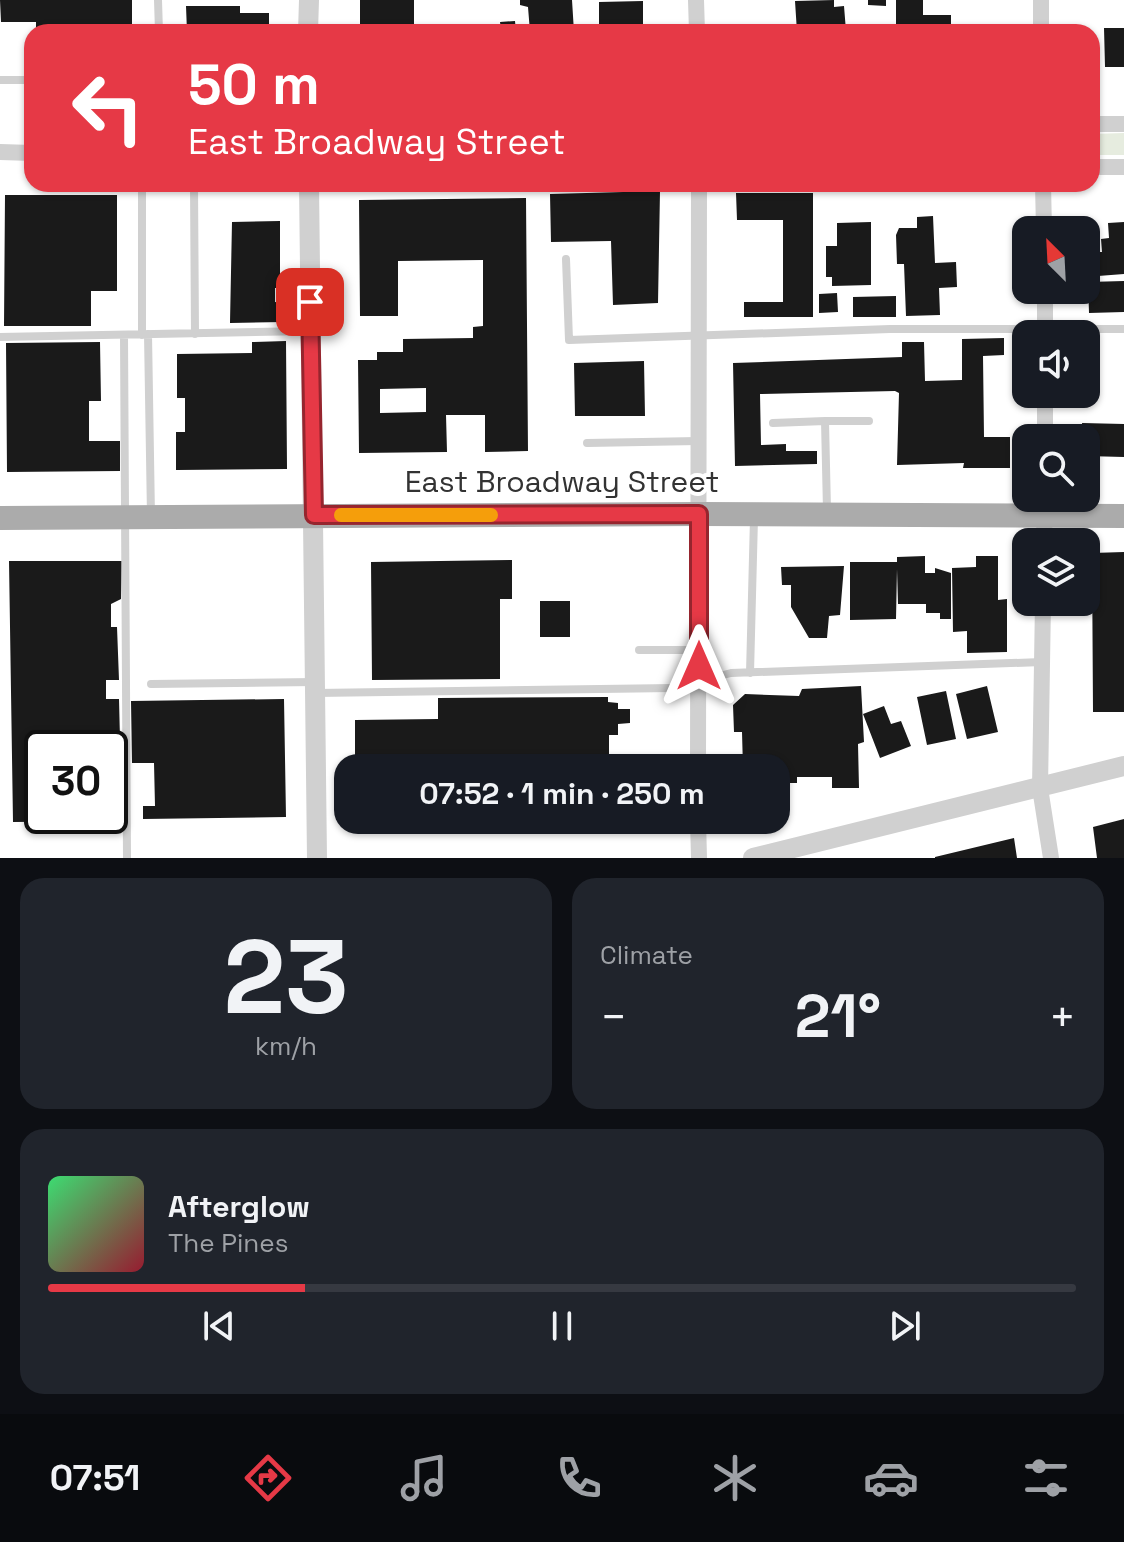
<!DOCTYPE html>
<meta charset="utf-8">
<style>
body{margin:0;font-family:"Space Grotesk",sans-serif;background:#20242c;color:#f1f3f6;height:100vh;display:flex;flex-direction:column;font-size:30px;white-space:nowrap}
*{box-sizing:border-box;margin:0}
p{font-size:26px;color:#9ea1a6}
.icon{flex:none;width:44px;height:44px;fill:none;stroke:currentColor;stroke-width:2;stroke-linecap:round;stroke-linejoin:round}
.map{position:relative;height:858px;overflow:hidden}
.details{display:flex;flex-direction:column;gap:20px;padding:20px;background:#0d0f14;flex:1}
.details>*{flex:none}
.banner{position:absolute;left:24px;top:24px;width:1076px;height:168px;border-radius:24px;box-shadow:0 2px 6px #0004;background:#e63946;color:#fff;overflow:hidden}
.needle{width:52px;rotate:336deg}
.controls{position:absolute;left:1012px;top:216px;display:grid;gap:16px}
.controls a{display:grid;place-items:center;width:88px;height:88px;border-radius:16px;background:#171b24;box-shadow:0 2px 6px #0004;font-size:40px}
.speed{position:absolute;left:24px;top:730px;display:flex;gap:16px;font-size:40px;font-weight:700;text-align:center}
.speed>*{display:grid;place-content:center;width:104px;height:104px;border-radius:50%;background:#171b24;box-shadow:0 2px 6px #0004;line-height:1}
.speed .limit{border:4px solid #111;border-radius:12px;background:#fff;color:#111}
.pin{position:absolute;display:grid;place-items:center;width:68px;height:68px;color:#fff;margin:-34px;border-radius:16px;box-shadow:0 4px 12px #0006}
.me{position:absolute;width:88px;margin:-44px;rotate:0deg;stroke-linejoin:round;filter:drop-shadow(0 0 6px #0008)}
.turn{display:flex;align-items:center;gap:28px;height:168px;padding:0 32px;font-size:36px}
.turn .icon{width:104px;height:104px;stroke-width:2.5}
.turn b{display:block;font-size:56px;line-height:68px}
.big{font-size:60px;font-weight:800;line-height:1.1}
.details .card{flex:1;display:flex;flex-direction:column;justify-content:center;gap:12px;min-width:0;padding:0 28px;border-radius:24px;background:#20242c}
.details .dial{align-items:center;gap:0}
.dial b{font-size:104px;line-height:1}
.song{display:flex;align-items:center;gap:24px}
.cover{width:96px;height:96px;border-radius:12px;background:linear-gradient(135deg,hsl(140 70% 55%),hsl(350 70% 35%))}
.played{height:8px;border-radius:4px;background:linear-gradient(90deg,#e63946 25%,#363941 25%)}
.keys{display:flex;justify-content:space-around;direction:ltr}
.heat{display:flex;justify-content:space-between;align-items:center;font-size:44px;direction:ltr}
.details .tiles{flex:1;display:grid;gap:20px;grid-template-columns:1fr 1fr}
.card:last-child{grid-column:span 2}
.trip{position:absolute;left:334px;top:754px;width:456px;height:80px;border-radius:24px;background:#171b24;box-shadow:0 2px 6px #0004;font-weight:800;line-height:80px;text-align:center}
.menu{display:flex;height:128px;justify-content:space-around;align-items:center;background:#090b0e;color:#9ea1a6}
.menu .icon{width:56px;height:56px}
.menu .on{color:#e63946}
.menu b{font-size:36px;color:#f1f3f6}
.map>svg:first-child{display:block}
.green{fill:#e6ecdf}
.building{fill:#1a1a1a;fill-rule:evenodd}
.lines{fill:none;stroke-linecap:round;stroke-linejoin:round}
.service{stroke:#d0d0d0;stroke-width:8}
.minor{stroke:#d0d0d0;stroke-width:16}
.tertiary{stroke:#d0d0d0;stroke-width:20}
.primary{stroke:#ababab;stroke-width:24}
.route-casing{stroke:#96252e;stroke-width:20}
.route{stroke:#e63946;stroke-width:14}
.slow{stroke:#f59e0b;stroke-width:14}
.labels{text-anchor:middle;stroke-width:8;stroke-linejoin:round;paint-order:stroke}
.street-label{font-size:30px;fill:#333;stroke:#fff}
</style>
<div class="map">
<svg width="1124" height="858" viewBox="0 0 1124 858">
<rect width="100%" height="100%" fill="#fff"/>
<path class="green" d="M1124,133V155H1092V134Z"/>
<path class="building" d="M0,0H132V32H36V22H1Z
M360,0H414V32H370V27H360Z
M520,0H572L574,32H530L528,7L520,5Z
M834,0V7L844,6L846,31L797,32L795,1Z
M868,0H886V6L868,5Z
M896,0H923V15H951V32H896Z
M643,1V32H599V2Z
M186,6H240V13H269V32H187Z
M515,21L516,32H489L501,29L500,22Z
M1104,28H1124V67H1105Z
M660,191L658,303L613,305L611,241L551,242L550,194Z
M736,193H813V317H744V302H783V220H737Z
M5,195H117V291H91V326H4Z
M526,198L528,451L485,452V415H446L447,452L359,453L358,360H377V352H403V339L473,338V327L483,326V260L398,261V316H360L359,200ZM426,388V412L380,413V389Z
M933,216L935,263L956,262L957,287L939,288L940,315L906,316L904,264H897L896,235L899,228H917V217Z
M280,221V288H275V302L283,303V322L230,323L232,222Z
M871,222V285L832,286V277H826V246H837V223Z
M1124,222V274L1098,276L1097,252H1102L1101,239L1109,238L1108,223Z
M1124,281V312L1089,313L1088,282Z
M837,293L838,312L819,313V294Z
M896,296V317H853V297Z
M1004,338V355L983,356L984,437H1010V468H963L964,463L897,465L899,393L895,391L760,394L761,445L786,444V451H817V464L735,466L733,363L902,357V342H924L925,381L962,380V339Z
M286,341L287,469L176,470V432H185V398H177V354L252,353V342Z
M100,342L101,401H89V441H120V471L7,472L6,343Z
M644,361L645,416H575L574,363Z
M1082,423L1124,424V457L1086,456Z
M1124,552V712H1093L1092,553Z
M925,556V573H935V568L951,573V619H940V613H926V604H898L897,569L896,619L850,620V562H897V557Z
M976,556H998V600L1007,599V652L967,653V631L953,632L952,568L976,567Z
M512,560V599H500V679L372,680L371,562Z
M9,561H122L121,599L111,604V627H117L119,680H106V699H119L122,821L13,822ZM42,748H110V816H42Z
M844,566L840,615L829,616L827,638H809L791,607V585H782L781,567Z
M540,601H570V637H540Z
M861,686L864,742L858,744L859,788H832V777H797V783H776V768H743L742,732H734L733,705L745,694L799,696L802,689Z
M987,686L998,732L967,739L956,694Z
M946,691L956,739L927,745L917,697Z
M608,697V702L618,703V709H630V723L618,724V735H609V768H355V720L438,719V698Z
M284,699L286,817L143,819V806H155L154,763H132L131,701Z
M884,706L891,724L901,721L911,746L880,758L863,714Z
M1124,819V858H1097L1093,827Z
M1014,838L1017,858H935V857Z"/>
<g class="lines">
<path class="service" d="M158,0L159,32
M0,80H32
M194,184L195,334
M566,259L569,340L890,329H1124
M148,334L151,516
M124,335L127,858
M142,335V184
M0,337L310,331
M773,423L825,421
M587,443L698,441
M827,510L825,421H869
M639,650H698
M750,673L754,518
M151,684L315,682
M316,693L673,688L731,673L1042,662"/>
<path class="minor" d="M696,0L697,32
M1041,0V32
M1092,124H1124
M0,152L32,153
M1092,167H1124
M1043,184L1044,230
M1045,290V334
M1045,438V394
M1044,542L1045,498
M1043,602L1040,788L1051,858
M698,768L699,184
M698,820L699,858"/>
<path class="tertiary" d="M308,32L309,0
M309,184L317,858
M753,858L1124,766"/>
<path class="primary" d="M0,518L699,514L1124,516"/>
</g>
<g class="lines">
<defs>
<path id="route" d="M310,302L314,515L699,514V666"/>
</defs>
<use href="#route" class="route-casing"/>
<use href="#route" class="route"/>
<path class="slow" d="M341,515H491"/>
</g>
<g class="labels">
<g class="street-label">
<text x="562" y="492">East Broadway Street</text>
</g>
</g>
</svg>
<div class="controls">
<a><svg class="needle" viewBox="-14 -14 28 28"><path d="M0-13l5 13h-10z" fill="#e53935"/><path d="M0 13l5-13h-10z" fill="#9ea1a6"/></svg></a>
<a><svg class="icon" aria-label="sound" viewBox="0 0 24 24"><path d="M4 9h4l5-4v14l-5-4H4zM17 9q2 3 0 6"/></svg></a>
<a><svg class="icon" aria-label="search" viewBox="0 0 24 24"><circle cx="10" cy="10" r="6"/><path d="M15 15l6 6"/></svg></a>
<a><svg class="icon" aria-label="layers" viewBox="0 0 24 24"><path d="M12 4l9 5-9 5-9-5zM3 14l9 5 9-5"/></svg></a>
</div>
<div class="speed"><div class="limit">30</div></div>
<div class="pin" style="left:310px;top:302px;background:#d93025"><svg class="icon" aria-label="arrive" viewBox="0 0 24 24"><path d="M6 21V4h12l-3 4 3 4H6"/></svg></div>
<svg class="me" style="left:699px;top:666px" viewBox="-20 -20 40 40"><path d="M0-17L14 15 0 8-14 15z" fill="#e63946" stroke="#fff" stroke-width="4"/></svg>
<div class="trip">07:52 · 1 min · 250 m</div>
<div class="banner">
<div class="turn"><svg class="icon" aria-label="left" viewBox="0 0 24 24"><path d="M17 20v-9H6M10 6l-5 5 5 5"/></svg><div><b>50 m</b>East Broadway Street</div></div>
</div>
</div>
<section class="details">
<div class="tiles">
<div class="card dial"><b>23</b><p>km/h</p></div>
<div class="card"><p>Climate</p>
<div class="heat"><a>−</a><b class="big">21°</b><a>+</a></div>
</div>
<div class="card">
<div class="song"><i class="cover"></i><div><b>Afterglow</b><p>The Pines</p></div></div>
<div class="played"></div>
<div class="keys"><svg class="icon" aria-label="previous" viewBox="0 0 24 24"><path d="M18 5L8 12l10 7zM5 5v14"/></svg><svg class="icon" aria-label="pause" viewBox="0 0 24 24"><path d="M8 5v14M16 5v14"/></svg><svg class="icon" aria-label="next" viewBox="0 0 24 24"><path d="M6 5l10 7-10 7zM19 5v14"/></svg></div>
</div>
</div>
</section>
<nav class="menu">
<b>07:51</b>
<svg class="icon on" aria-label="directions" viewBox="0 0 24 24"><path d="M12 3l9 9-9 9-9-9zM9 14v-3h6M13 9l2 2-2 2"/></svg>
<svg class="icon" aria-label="music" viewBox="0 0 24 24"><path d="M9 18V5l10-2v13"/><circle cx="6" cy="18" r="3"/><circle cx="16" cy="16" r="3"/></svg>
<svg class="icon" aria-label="phone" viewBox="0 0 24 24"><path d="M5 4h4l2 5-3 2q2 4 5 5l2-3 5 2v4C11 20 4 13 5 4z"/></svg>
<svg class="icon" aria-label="climate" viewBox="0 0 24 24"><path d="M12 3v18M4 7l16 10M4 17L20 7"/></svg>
<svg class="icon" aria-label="car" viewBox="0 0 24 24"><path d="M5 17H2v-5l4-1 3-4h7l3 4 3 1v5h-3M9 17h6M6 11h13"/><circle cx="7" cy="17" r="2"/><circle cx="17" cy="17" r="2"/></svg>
<svg class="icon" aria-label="filters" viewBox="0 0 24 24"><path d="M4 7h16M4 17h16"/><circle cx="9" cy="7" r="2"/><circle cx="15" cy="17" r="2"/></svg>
</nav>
